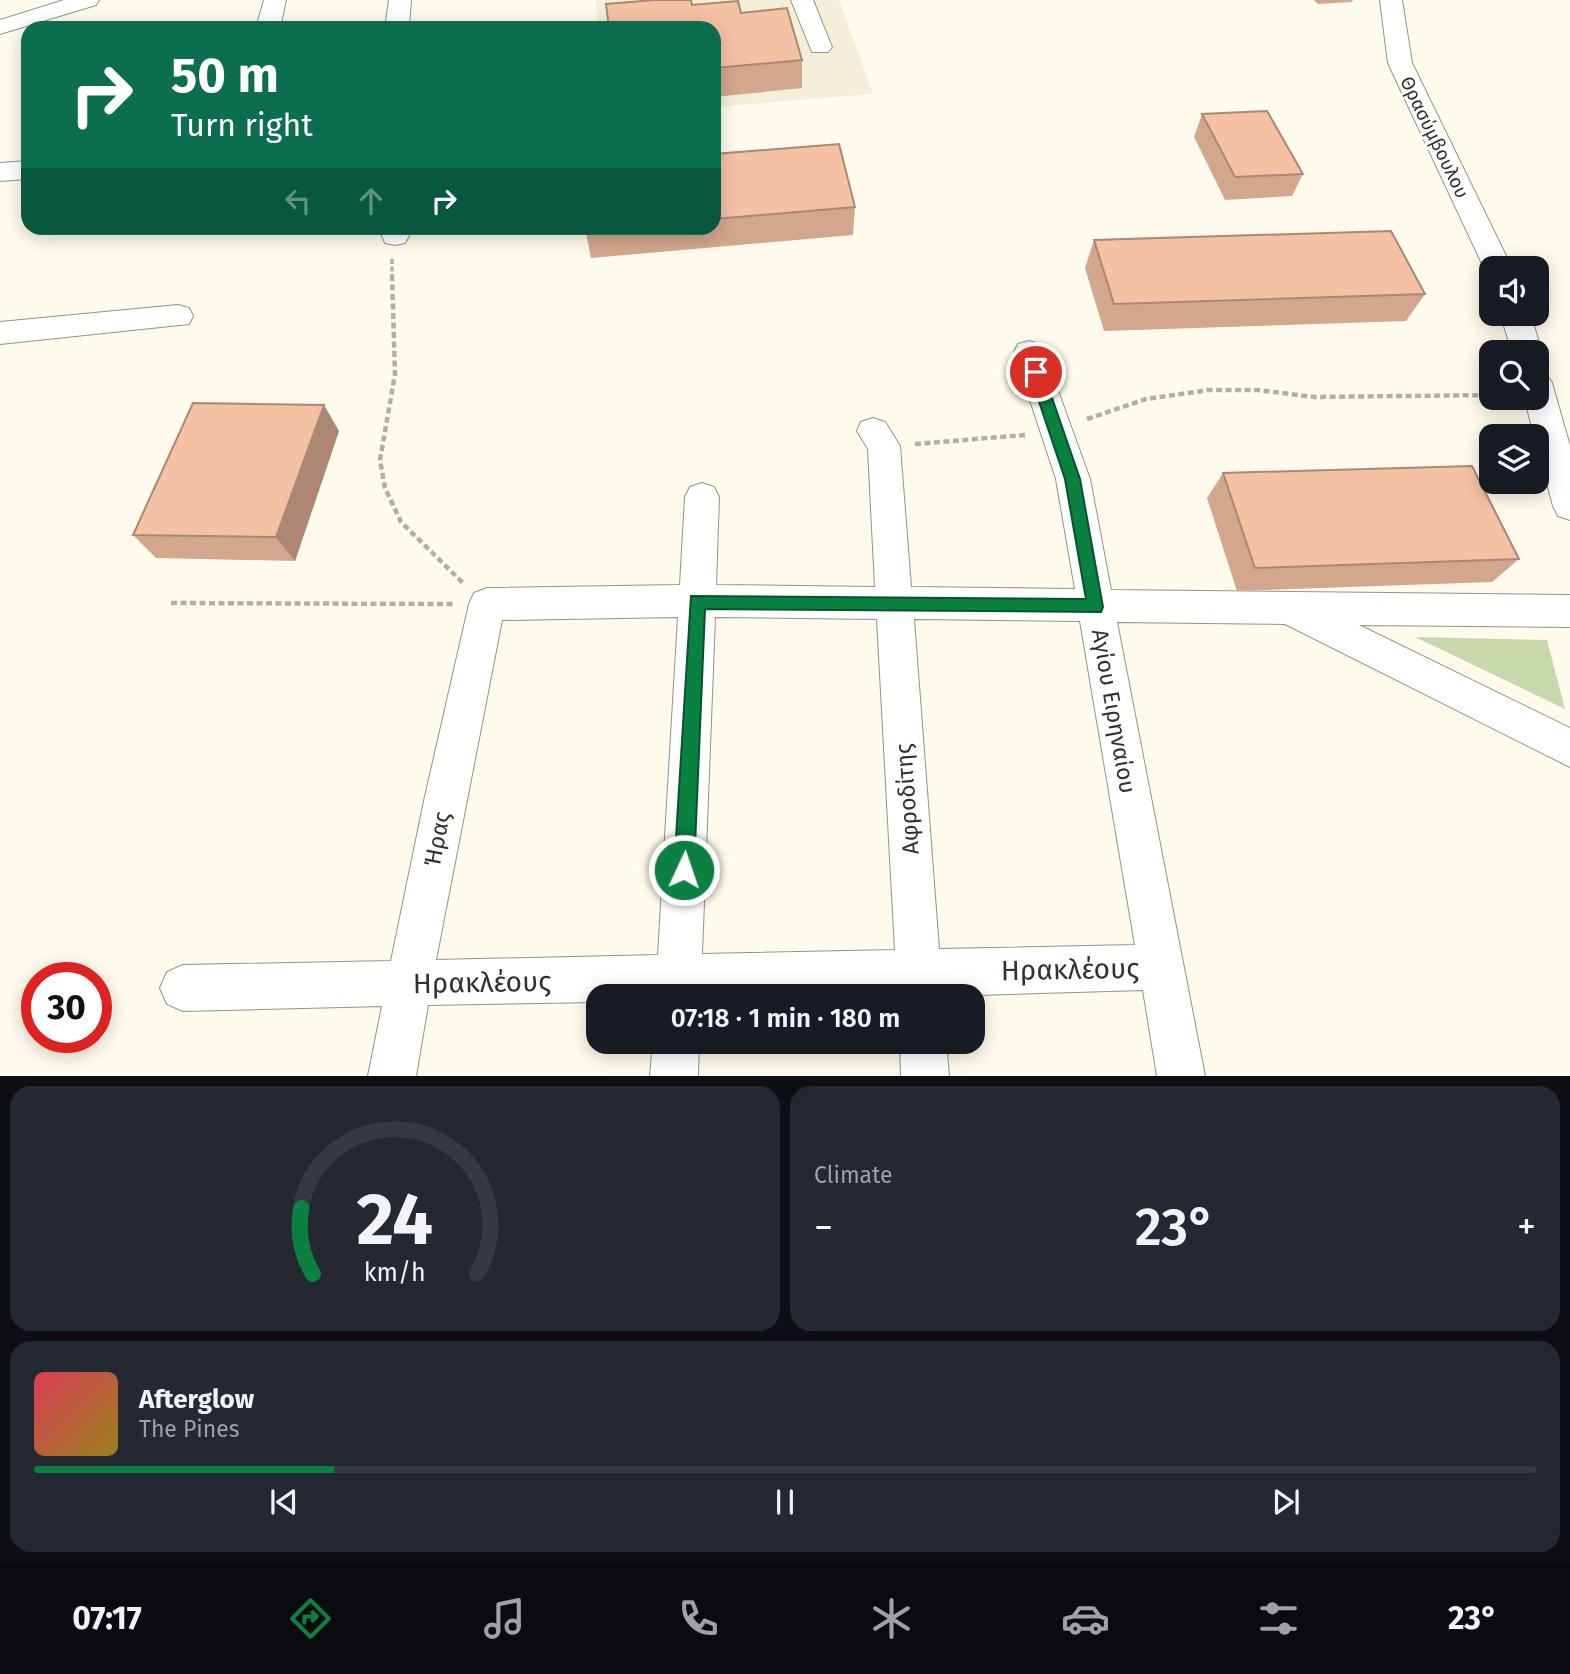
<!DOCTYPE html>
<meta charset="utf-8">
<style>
body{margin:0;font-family:"Fira Sans",sans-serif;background:#242831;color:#f1f3f6;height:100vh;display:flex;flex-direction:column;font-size:26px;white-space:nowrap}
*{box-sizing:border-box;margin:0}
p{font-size:23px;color:#9ea1a6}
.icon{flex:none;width:38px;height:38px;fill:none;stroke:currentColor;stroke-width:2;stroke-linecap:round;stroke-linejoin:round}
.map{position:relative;height:1076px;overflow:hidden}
.drawer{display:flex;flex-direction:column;gap:10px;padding:10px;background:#0d0f14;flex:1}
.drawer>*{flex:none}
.guide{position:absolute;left:21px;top:21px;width:700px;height:214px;border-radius:21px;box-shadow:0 4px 18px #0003;background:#0b6e4f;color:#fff;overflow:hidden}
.buttons{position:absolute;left:1479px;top:256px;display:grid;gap:14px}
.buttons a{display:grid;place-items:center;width:70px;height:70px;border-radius:14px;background:#171b24;box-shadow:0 4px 18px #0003;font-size:35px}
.speed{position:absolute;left:21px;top:962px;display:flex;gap:14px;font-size:35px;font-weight:700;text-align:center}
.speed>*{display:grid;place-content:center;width:91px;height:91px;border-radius:50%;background:#171b24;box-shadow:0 4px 18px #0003;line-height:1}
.speed .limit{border:10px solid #d22;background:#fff;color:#111}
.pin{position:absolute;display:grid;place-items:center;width:60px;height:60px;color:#fff;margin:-30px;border:4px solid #fff;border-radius:50%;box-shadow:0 2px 7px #0007}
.me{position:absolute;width:77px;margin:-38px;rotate:3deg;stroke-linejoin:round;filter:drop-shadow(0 0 5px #0008)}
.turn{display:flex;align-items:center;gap:24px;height:147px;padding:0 35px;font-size:32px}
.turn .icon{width:91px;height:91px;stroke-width:2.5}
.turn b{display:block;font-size:49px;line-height:60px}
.lanes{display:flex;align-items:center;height:66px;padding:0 35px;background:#0003;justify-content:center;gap:35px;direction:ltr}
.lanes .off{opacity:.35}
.big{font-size:52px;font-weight:600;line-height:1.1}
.drawer .tile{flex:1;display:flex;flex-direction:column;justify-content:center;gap:10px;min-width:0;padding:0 24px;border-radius:21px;background:#242831}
.drawer .dial{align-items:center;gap:0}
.dial svg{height:182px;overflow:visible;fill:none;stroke:#363941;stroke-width:7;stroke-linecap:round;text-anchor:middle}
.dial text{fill:#f1f3f6;stroke:none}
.song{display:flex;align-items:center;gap:21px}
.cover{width:84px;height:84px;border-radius:10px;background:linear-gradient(135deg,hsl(350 70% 55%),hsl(50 70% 35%))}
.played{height:7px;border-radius:4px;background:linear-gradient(90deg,#0b8043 20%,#363941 20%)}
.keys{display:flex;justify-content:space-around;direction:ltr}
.heat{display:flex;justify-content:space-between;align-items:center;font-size:38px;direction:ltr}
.drawer .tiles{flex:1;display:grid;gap:10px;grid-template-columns:1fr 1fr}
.tile:last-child{grid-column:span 2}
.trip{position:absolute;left:586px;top:984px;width:399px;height:70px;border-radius:21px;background:#171b24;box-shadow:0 4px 18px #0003;font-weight:600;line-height:70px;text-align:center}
.tabs{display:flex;height:112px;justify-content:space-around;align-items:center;background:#090b0e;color:#9ea1a6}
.tabs .icon{width:49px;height:49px}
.tabs .on{color:#0b8043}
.tabs b{font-size:32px;color:#f1f3f6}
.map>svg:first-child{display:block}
.built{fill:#f4efd9}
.green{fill:#c7d9ac}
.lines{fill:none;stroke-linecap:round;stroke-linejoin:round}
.minor-casing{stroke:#969385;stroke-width:2}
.path-far1{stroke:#b1afa3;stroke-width:3.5;stroke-dasharray:5 2.5;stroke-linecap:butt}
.path{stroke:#b1afa3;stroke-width:4.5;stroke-dasharray:6 3.5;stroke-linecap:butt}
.minor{fill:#fff;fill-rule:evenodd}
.wall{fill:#d3a68e}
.shaded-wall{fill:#ac8774}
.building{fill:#f5c1a5;stroke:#ac8774;stroke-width:2}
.route{fill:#0b8043;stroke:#07532c;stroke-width:2}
.labels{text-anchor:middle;stroke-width:5;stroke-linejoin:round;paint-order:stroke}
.far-street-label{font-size:19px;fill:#32312b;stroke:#fff}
.street-label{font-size:23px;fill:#32312b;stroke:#fff}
.near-street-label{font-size:28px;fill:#32312b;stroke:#fff}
</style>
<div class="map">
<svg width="1570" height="1076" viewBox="0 0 1570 1076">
<rect width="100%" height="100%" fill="#fefbec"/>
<path class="built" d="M596,0H839L873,94L714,107V28H598Z"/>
<path class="green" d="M1415,637L1547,640L1565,709Z"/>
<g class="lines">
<defs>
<path id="minor" d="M64,0H99L96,5L0,34V20Z
M264,0H286L280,28H256Z
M389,0H411L409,28H385Z
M791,0H813L832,47L828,52H812Z
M1380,0H1402L1412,63L1512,268H1491V276L1484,268L1388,63Z
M28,161V179L0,181V163Z
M379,228H407L409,236L405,243L395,245L385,243Z
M178,305L189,308L193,316L189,324L0,344V322Z
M1500,313H1530L1542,352L1538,360L1536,352H1512Z
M1029,341L1040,344L1044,352L1090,479L1111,590L1570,595V627L1359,625L1570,728V767L1285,624L1117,622L1205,1076H1157L1143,990L943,996H598V1002L428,1005L416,1076H368L382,1006L183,1011L167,1004L160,988L167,972L183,965L391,961L424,801L469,604L474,593L487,588L680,585L685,497L690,487L702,483L714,487L719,497L716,585L875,587L868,449L857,431L861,422L873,418L885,422L900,446L911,587L1075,589L1056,479L1014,352L1018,344ZM678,617L658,955L436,960L502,620ZM715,617L877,619L895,950L702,954ZM914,619L1080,621L1135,945L939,949Z
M1536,371L1547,375L1552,383L1570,446V520L1558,516L1553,506L1524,397H1536Z
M653,1041H699L698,1076H650Z
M900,1041H946L949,1076H901Z"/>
</defs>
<use href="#minor" class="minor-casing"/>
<path class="path-far1" d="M392,259V277"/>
<path class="path" d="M392,275L395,374L380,460L385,488L401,522L463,583
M1087,419L1146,399L1209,390H1258L1314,397L1491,395
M915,444L1025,435
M171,603L454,604"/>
<use href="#minor" class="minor"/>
</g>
<path class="wall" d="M1314,0H1353L1352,2L1318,4Z
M692,5L741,13L802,60V88L714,97V28Z
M1202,114L1303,174L1292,196L1225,200L1194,137Z
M714,154L855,207L853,235L591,258L585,228H714Z
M1094,240L1425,294L1406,321L1104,331L1085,268Z
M339,431L295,561L156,558L133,535Z
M1223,473L1519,559L1492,582L1237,591L1207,498Z"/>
<path class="shaded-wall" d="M324,405L339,431L295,561L276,537Z"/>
<path class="building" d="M654,0H691L692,5L738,1L741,13L787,8L802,60L714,68V28H609L606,4Z
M1267,111L1303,174L1235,177L1202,114Z
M839,144L855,207L714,219V154Z
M585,228H613L585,230Z
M1391,231L1425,294L1114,304L1094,240Z
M193,403L324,405L276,537L133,535Z
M1472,466L1519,559L1255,568L1223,473Z"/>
<path class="route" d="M1036,367L1043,372L1080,479L1103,607L1101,612L705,609L694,870L691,877L684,879L677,877L674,870L691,596L1086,599L1065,479L1029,372Z"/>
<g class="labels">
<g class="far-street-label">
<text transform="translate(1435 137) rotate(64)" y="7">Θρασύμβουλου</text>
</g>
<g class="street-label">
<text transform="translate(1114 711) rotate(80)" y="8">Αγίου Ειρηναίου</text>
<text transform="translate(907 799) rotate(-94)" y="8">Αφροδίτης</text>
<text transform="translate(437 839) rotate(-79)" y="8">Ήρας</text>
</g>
<g class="near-street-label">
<text transform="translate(1070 969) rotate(-1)" y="10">Ηρακλέους</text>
<text transform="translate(482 982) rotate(-1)" y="10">Ηρακλέους</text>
</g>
</g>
</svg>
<div class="buttons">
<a><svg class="icon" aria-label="sound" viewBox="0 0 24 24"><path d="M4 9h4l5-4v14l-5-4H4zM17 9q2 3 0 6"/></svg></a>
<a><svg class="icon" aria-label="search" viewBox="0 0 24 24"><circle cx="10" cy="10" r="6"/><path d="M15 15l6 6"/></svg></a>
<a><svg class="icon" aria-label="layers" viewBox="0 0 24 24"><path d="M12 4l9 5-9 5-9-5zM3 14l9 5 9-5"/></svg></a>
</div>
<div class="speed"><div class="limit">30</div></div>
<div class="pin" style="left:1036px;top:372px;background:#d93025"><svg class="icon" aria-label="arrive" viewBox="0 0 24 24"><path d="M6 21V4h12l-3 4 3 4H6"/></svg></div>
<svg class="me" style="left:684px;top:870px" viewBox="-20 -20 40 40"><circle r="17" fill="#0b8043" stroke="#fff" stroke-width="3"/><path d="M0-11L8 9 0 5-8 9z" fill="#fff"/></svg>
<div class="trip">07:18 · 1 min · 180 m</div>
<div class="guide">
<div class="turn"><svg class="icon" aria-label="right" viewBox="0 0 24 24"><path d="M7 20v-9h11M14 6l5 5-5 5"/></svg><div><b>50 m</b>Turn right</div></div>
<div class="lanes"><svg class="icon off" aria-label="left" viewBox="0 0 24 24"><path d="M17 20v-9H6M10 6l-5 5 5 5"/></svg><svg class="icon off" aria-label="ahead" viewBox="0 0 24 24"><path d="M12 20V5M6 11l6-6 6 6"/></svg><svg class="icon" aria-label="right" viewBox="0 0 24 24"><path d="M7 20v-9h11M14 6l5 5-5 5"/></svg></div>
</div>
</div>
<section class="drawer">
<div class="tiles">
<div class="tile dial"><svg viewBox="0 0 100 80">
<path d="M14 69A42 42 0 1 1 86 69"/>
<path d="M14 69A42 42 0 0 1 9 40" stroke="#0b8043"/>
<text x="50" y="56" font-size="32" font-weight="700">24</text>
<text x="50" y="72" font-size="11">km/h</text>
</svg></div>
<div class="tile"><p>Climate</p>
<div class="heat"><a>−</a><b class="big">23°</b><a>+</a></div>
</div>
<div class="tile">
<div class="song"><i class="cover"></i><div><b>Afterglow</b><p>The Pines</p></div></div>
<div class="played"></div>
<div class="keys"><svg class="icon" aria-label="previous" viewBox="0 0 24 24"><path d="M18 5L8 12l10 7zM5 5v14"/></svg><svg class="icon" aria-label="pause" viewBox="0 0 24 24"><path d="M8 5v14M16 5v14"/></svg><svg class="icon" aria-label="next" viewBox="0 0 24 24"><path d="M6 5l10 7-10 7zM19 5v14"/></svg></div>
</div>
</div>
</section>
<nav class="tabs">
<b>07:17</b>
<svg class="icon on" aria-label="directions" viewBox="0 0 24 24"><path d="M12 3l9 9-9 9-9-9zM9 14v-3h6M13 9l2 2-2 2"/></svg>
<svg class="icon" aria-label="music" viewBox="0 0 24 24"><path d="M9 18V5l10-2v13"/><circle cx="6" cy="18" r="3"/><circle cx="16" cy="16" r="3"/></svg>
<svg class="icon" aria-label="phone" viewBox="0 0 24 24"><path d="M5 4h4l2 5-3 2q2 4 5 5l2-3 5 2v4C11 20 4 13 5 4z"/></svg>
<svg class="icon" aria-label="climate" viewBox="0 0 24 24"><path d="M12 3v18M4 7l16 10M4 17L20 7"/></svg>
<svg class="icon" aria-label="car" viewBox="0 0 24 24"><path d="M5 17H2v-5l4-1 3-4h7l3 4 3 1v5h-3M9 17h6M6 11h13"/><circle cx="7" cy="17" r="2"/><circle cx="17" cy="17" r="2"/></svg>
<svg class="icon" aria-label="filters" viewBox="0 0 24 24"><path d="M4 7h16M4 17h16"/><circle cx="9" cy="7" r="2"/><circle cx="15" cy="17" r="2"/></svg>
<b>23°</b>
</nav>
